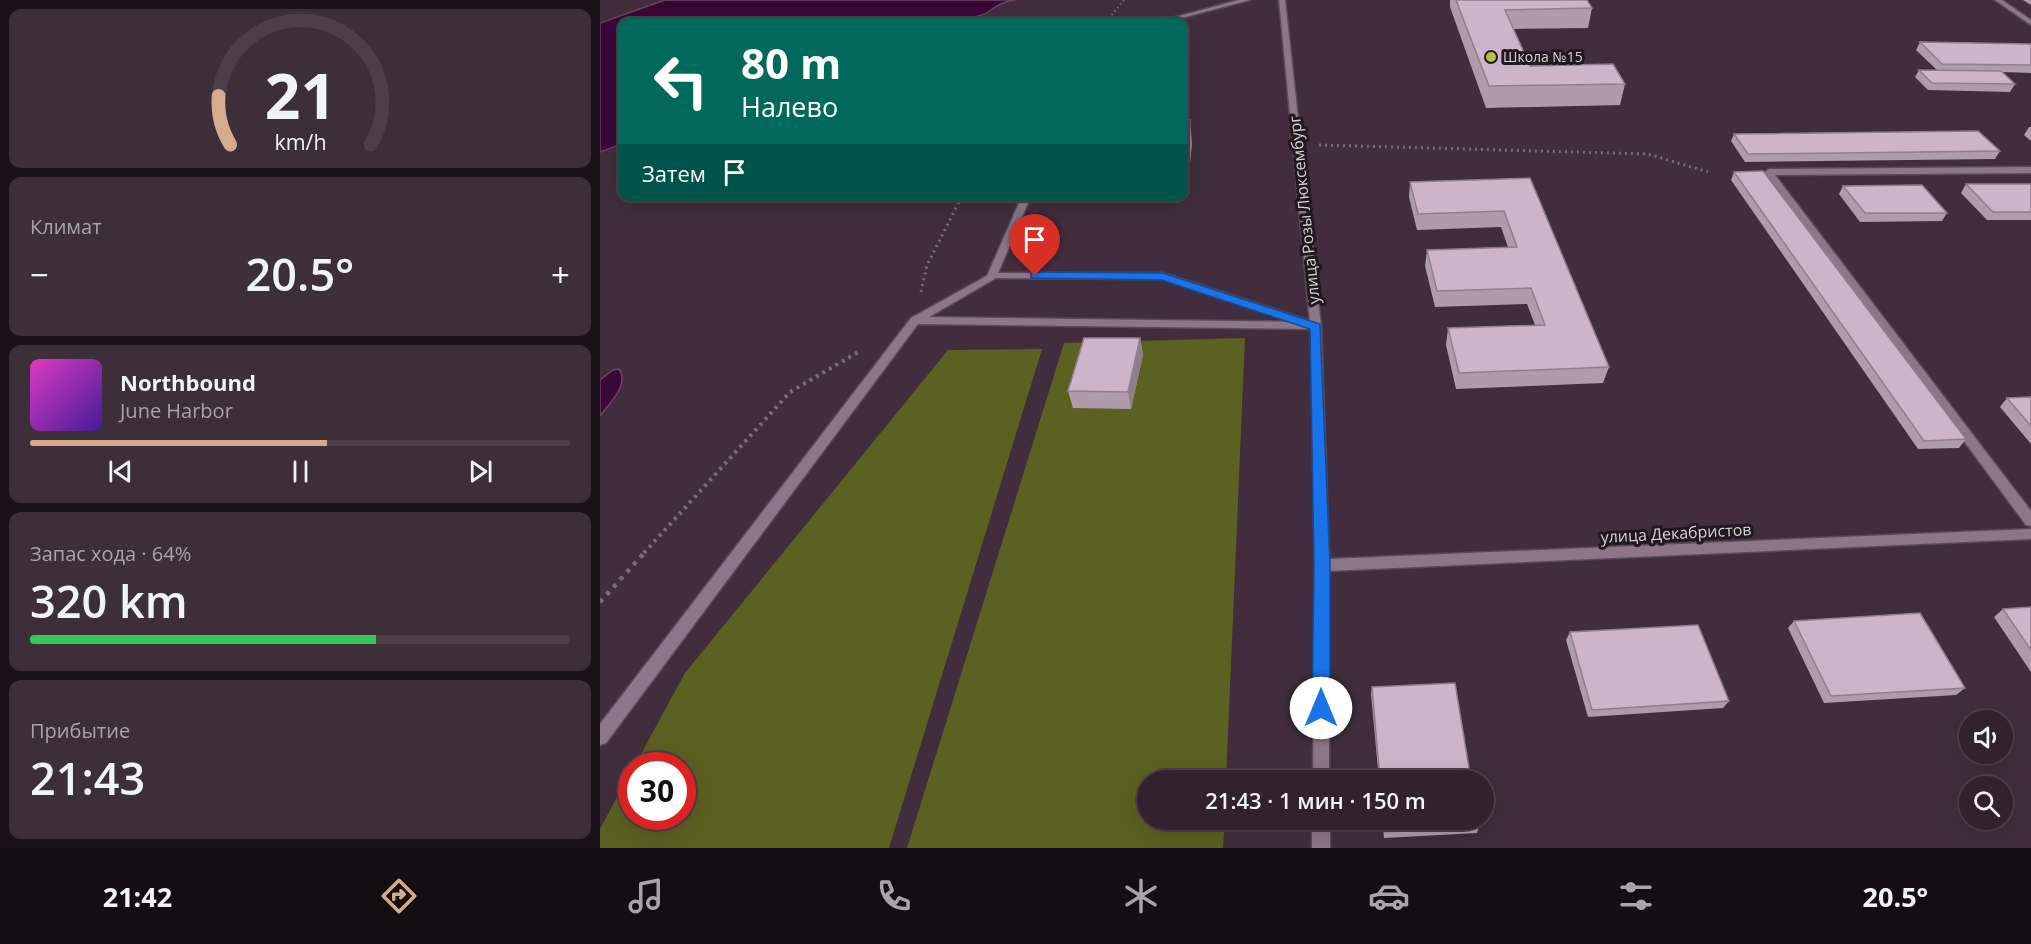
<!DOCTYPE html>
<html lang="ru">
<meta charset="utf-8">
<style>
body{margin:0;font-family:"Open Sans",sans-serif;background:#3d2f3a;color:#f1f3f6;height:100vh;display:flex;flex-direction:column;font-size:22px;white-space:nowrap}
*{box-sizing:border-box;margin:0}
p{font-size:20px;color:#a8a4aa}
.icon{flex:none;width:33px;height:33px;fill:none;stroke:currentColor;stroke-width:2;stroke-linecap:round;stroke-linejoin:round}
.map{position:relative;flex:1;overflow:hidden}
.drawer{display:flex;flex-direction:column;gap:9px;padding:9px;background:#1b1319;width:600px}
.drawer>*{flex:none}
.banner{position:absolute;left:18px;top:18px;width:570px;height:183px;border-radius:12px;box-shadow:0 6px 24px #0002,0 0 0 2px #4c3f4a;background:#00695c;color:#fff;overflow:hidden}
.tools{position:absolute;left:1359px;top:710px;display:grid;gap:12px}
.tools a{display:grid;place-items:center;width:54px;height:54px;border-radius:50%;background:#31222e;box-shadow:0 6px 24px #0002,0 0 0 2px #4c3f4a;font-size:30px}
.speed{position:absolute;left:18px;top:752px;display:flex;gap:12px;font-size:30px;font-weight:700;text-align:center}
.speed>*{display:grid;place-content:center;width:78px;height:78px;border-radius:50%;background:#31222e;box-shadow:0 6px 24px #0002,0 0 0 2px #4c3f4a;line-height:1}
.speed .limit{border:9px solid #d22;background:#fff;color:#111}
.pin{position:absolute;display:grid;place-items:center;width:51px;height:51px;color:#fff;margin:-62px -26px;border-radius:50% 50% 50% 0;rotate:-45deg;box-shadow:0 0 6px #0007}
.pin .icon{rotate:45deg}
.me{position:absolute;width:66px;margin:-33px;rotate:0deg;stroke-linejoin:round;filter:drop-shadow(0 0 4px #0008)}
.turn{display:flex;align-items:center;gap:21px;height:126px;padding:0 24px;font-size:27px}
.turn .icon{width:78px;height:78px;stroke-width:2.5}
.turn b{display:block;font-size:42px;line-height:51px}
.then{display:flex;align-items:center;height:57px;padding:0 24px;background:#0003;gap:12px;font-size:22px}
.big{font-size:45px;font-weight:600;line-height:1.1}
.drawer .tile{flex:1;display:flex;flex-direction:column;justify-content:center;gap:9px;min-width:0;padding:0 21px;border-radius:12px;background:#3d2f3a}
.drawer .dial{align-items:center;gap:0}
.dial svg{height:156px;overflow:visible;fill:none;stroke:#4c3f4a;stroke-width:7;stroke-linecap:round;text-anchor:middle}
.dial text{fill:#f1f3f6;stroke:none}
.song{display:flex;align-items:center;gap:18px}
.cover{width:72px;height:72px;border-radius:9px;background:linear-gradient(135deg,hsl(310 70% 55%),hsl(260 70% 35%))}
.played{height:6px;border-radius:3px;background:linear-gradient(90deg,#d6ab8b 55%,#4c3f4a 55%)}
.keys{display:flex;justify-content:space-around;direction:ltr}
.heat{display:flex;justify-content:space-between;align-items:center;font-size:33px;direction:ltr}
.charge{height:9px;border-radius:4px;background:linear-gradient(90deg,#34c759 64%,#4c3f4a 0)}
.trip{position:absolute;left:537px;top:770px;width:357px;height:60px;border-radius:30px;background:#31222e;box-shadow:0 6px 24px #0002,0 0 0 2px #4c3f4a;font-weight:600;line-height:60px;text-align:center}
.tabs{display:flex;height:96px;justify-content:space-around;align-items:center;background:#140e12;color:#a8a4aa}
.tabs .icon{width:42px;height:42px}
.tabs .current{color:#d6ab8b}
.tabs b{font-size:27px;color:#f1f3f6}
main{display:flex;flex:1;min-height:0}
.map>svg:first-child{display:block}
.green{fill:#5c6020}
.water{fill:#3a0835;stroke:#6b4466;stroke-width:1.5}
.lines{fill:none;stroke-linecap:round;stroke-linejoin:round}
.service-casing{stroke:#5a4957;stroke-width:3}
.minor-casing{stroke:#5a4957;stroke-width:3}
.path-far3{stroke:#7b6a78;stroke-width:2;stroke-dasharray:1.5 3;stroke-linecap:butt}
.path-far2{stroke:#7b6a78;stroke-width:3;stroke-dasharray:2 4;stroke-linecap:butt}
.path-far1{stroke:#7b6a78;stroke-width:4;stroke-dasharray:3 4.5;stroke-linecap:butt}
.path{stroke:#7b6a78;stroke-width:4.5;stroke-dasharray:4 6;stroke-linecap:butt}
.service{fill:#8d7689;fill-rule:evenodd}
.minor{fill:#8d7689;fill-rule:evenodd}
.wall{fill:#b09bac}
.shaded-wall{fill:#907e8c}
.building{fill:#cdb4c8;stroke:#907e8c;stroke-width:1.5}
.route{fill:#1a73e8;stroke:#114b97;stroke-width:1.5}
.poi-dot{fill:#b9c046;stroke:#221820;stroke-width:2}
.labels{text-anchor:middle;stroke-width:6;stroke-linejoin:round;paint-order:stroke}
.far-poi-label{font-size:14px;fill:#ddd0da;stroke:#221820;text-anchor:start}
.street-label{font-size:16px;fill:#ddd0da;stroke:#221820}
</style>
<main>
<section class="drawer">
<div class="tile dial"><svg viewBox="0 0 100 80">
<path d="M14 69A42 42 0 1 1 86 69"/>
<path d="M14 69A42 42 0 0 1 8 44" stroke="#d6ab8b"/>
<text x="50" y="56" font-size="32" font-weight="700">21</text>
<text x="50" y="72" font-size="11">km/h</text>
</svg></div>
<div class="tile"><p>Климат</p>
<div class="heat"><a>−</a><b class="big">20.5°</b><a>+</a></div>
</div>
<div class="tile">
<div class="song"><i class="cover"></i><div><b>Northbound</b><p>June Harbor</p></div></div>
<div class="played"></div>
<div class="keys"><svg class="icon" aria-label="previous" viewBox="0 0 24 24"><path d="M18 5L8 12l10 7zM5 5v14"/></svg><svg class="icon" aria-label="pause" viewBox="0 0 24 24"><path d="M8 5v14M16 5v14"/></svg><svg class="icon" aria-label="next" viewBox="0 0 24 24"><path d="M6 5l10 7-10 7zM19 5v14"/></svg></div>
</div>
<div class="tile"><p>Запас хода · 64%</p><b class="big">320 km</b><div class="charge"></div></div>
<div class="tile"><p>Прибытие</p><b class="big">21:43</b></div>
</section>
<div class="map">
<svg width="1431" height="848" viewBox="0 0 1431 848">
<rect width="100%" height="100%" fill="#412d3d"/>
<path class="green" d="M645,338L626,780H548V819H625L623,848H307L464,343Z
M442,349L289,848H0V829L31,771L32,816H82V765H35L85,673L348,350Z"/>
<path class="water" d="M65,0H415C394,3 393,12 379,16C368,19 355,14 346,22H22V144L0,152V23Z
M19,369C30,384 9,404 0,416V380L13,370Z"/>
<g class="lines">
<defs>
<path id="service" d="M639,0H650L566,22H557Z
M422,196H431L398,273H563L720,324L721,326L720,328H712L562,279L388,278L387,276Z"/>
<path id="minor" d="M679,0H685L721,326L729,559L1431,529V539L729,571V780H713L715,565L711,329L318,324L6,743L0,745V724L311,318L392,273L397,276L396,278L329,317L710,322Z
M1395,0H1402L1431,20V25Z
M1431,167V173L1175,175L1431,511V526L1426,525L1165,172L1169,169Z
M712,819H730V848H712Z"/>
</defs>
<use href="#service" class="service-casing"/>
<use href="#minor" class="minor-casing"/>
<path class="path-far3" d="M506,22L524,0"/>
<path class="path-far2" d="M719,145L1048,154L1108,172
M321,292L327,265L362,196"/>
<path class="path-far1" d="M44,553L190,392L260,351"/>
<path class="path" d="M0,602L45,552"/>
<use href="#service" class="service"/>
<use href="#minor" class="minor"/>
</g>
<path class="wall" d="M850,0H987L992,8L988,28L914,29L930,66L1025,84L1020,105L886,108L850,7Z
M1423,0H1431V5Z
M1320,42L1431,44V73L1402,72L1415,84L1410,92L1328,90L1315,77L1319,70H1337L1316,50Z
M584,121L592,142L587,193H584Z
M1429,127H1431V141L1424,135Z
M1134,134L1400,151L1395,159L1145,162L1131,141Z
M1134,172L1366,439L1359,448L1318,449L1131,180Z
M930,178L1009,367L1003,383L856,389L846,345L848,328L935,325L927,304L835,307L825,266L827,250L908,247L901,227L817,230L809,197L810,182Z
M1366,184H1431V220H1387L1361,193Z
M1243,186L1347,213L1342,221L1260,222L1239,194Z
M540,338L543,355L531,409L473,408L468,391Z
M1431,397V444L1400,407L1407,398Z
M1431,607V672L1394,617L1403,609Z
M1194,621L1365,688L1356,695L1224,703L1188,628Z
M970,632L1129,701L1123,708L988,717L966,640Z
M772,687L871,780H779L771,694Z
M782,819H878L879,827L877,833L784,838Z"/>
<path class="shaded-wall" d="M590,120L592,142L587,193L584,171Z
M540,338L543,355L531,409L528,392Z"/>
<path class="building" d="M856,0H987L992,8L905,10L930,66L1013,64L1025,84L889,86Z
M1320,42L1431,44V65L1342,64Z
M1319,70L1401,71L1415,84L1332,83Z
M590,120L584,171V121Z
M1378,131L1400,151L1148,154L1134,134Z
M1163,171L1366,439L1324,441L1134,172Z
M930,178L1009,367L859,373L848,328L945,325L931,288L837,291L827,250L917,247L904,211L818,214L810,182Z
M1366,184H1431V212H1393Z
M1322,185L1347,213H1265L1243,186Z
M484,338H540L528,392L468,391Z
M1431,397V426L1407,398Z
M1431,607V650L1403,609Z
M1320,613L1365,688L1231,696L1194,621Z
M1098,625L1129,701L992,710L970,632Z
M855,683L871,780H780L772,687Z
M784,819H878L879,827L785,832Z"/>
<path class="route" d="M435,272L563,273L720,324L730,565V708L728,714L721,717L715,714L712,708L714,565L710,329L562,280L431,278V273Z"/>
<circle class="poi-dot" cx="891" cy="57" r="6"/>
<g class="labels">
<g class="far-poi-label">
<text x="903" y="62">Школа №15</text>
</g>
<g class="street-label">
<text transform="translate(704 210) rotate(-96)" y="6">улица Розы Люксембург</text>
<text transform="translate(1076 533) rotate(-3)" y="6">улица Декабристов</text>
</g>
</g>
</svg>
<div class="tools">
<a><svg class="icon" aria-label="sound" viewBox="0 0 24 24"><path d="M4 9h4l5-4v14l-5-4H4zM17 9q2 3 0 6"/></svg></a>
<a><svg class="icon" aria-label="search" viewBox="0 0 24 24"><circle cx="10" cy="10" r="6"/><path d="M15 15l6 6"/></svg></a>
</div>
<div class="speed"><div class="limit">30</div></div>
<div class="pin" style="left:435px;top:276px;background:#d93025"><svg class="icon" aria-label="arrive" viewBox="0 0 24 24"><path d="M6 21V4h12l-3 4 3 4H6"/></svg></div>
<svg class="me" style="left:721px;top:708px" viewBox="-20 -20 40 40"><circle r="19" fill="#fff"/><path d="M0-13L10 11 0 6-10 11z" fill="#1a73e8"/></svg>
<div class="trip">21:43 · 1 мин · 150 m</div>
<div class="banner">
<div class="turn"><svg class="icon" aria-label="left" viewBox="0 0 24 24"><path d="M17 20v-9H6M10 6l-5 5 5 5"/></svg><div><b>80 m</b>Налево</div></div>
<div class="then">Затем<svg class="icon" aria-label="arrive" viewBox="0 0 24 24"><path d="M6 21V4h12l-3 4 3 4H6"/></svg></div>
</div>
</div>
</main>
<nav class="tabs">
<b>21:42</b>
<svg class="icon current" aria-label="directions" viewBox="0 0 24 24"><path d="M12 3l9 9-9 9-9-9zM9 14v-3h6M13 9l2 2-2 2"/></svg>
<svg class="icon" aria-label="music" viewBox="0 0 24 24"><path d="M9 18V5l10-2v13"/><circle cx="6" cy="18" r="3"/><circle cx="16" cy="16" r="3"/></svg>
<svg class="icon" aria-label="phone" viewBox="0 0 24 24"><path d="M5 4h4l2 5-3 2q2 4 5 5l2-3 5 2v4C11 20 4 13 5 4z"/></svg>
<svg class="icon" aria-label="climate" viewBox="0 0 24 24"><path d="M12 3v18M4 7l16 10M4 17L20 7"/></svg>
<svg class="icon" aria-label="car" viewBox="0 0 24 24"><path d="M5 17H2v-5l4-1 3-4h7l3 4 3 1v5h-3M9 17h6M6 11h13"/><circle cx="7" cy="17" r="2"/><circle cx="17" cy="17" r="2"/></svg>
<svg class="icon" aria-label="filters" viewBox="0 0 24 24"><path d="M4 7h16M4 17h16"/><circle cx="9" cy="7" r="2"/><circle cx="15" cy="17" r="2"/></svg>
<b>20.5°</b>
</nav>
